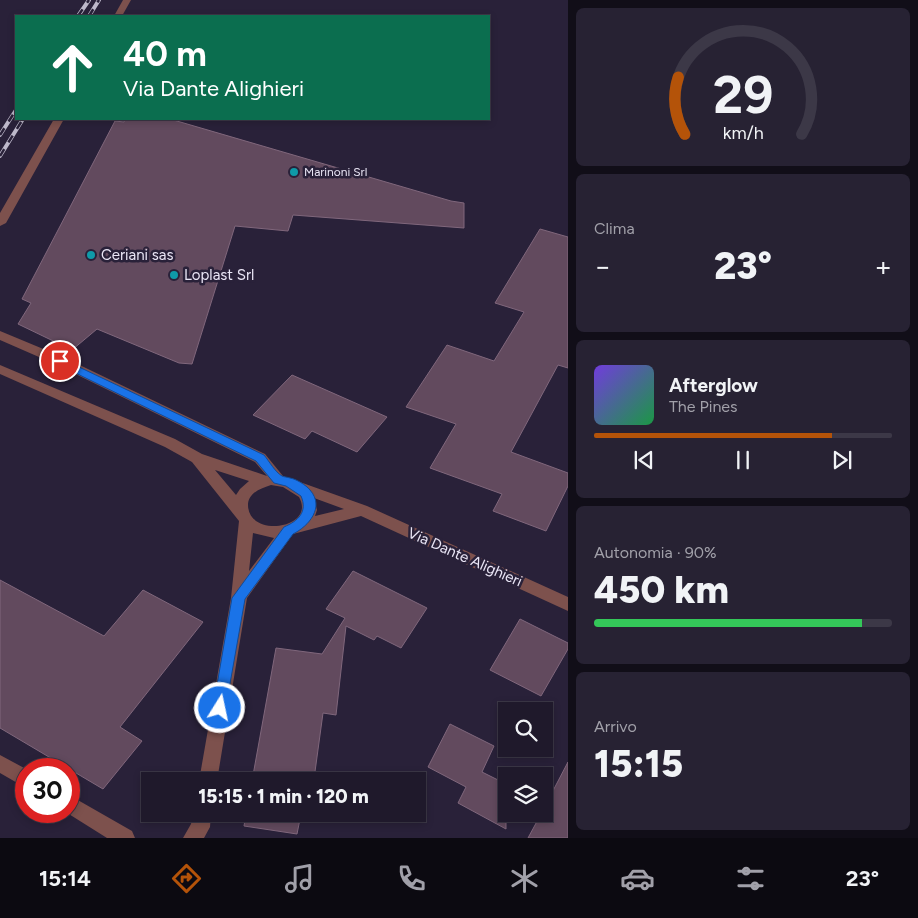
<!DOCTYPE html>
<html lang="it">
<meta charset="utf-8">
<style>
body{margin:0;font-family:Figtree,sans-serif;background:#272233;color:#f1f3f6;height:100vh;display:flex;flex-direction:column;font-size:19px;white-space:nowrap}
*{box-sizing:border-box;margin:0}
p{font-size:16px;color:#a1a0a9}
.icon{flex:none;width:28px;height:28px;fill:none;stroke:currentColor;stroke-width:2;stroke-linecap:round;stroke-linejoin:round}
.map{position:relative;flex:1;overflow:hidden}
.sheet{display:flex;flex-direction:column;gap:8px;padding:8px;background:#110e18;width:350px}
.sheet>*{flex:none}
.hud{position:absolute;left:15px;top:15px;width:475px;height:105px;border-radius:0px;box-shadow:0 2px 8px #0003,0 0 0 1px #3c3847;background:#0b6e4f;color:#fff;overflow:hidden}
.buttons{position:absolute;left:498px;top:702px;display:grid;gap:10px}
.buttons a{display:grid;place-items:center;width:55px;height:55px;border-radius:0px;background:#1f192b;box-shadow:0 2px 8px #0003,0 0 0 1px #3c3847;font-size:25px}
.speed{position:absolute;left:15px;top:758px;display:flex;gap:10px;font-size:25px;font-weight:700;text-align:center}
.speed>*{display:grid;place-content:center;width:65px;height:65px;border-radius:50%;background:#1f192b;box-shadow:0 2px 8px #0003,0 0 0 1px #3c3847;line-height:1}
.speed .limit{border:8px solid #d22;background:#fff;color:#111}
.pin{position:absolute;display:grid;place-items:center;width:42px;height:42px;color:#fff;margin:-21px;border:2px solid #fff;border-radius:50%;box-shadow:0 1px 5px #0007}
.me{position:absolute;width:55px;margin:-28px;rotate:10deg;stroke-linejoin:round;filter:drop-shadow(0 0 4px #0008)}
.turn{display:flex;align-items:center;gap:18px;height:105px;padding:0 25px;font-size:22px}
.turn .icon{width:65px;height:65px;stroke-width:2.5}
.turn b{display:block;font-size:35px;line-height:42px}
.big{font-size:38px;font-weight:800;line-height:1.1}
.sheet .card{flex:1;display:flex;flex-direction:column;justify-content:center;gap:8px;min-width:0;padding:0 18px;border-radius:8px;background:#272233}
.sheet .dial{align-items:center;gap:0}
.dial svg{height:130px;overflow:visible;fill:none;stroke:#3c3847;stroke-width:7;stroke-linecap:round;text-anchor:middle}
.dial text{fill:#f1f3f6;stroke:none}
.song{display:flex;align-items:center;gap:15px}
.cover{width:60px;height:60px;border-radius:8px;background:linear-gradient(135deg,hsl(260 70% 55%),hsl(140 70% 35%))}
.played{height:5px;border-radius:2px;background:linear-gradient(90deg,#b45309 80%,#3c3847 80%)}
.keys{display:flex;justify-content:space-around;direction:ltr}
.heat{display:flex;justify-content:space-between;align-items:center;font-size:28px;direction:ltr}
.charge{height:8px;border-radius:4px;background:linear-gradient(90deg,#34c759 90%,#3c3847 0)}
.trip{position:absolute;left:141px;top:772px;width:285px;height:50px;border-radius:0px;background:#1f192b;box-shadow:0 2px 8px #0003,0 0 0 1px #3c3847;font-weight:800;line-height:50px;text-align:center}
.tabs{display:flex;height:80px;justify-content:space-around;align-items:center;background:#0c0a11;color:#a1a0a9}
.tabs .icon{width:35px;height:35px}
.tabs .current{color:#b45309}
.tabs b{font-size:22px;color:#f1f3f6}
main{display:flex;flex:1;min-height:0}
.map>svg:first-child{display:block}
.building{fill:#624a5e;stroke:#80677c}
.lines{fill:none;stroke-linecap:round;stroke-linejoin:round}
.minor{fill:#7d514d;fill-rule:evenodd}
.rail-casing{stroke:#bdb8ca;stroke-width:4}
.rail{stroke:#292139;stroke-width:2.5;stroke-dasharray:8;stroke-linecap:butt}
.route{fill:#1a73e8;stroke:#114b97}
.culture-dot{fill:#0f9aa8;stroke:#292139;stroke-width:2}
.labels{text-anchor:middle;stroke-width:5;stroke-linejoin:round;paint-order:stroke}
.far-poi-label{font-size:12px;fill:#eae6f6;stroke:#292139;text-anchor:start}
.poi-label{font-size:15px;fill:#eae6f6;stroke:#292139;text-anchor:start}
.street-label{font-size:15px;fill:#eae6f6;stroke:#292139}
</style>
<main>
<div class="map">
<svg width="568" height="838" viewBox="0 0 568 838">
<rect width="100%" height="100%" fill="#292139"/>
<path class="building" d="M125,119H170L451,201L464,203V228L293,215L288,231L235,226L192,364L179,363L97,329L72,350L18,324L31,303L22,299L115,121L124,122Z
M540,229L568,237V368L558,365L511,452L568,473V486L546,531L493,511L502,494L430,468L456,424L406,407L447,345L494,361L524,312L495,303Z
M292,375L387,417L357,452L312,431L305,439L253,415Z
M353,571L427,608L401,648L377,636L374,640L346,626L336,715L323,713L314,779H307L306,781H252L276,648L322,654L345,618L326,609Z
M0,580L104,636L143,590L203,622L120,727L142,741L103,789L0,728Z
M520,619L568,643V649L541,696L490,670Z
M450,724L494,746L482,772L506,784V829L458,803L466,787L428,767Z
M568,762V838H528L541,814H544V808Z
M246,814H301L297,834L244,826Z"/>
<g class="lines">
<path class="minor" d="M123,0H131L122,16H114Z
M54,119H64L6,223L0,226V213Z
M0,331L65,358L265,454L283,476L367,506L568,597V611L361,516L293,534L247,598L217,781H199L231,598L239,521L192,462L165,447L0,374V365L175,439L202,454L267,476L255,462L55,364L0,340ZM215,470L249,481L240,489L236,495ZM271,485L283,487L299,497C317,529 247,539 248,504C249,492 262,488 271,485ZM314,498L344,509L315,516L317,510ZM253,533L274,538L249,571Z
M0,755L26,769V788L0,773Z
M69,795L132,831L135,838H107L64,811H69Z
M193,814H211L210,827L204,838H183L191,824Z"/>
<defs>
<path id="rail" d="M78,16L89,0
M89,16L99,0
M0,135L16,110
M0,156L23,119"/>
</defs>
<use href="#rail" class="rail-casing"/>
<use href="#rail" class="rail"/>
</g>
<path class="route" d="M60,358L264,455C269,461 275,472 282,476C284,477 287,477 290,478C296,479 306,485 310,490C325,507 309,526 293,534L245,599L225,712L220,714L215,712L213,708L232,598L284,527C298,521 308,512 301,496L286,486L274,483L256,461L57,364L55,361L57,359Z"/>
<g class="culture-dot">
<circle cx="294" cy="172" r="5"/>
<circle cx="91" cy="255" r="5"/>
<circle cx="174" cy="275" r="5"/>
</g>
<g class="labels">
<g class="far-poi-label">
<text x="304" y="176">Marinoni Srl</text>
</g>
<g class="poi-label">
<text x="101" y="260">Ceriani sas</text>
<text x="184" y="280">Loplast Srl</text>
</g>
<g class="street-label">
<text transform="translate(465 557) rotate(24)" y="5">Via Dante Alighieri</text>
</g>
</g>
</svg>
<div class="buttons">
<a><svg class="icon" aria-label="search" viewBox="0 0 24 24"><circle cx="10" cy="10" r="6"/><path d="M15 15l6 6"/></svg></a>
<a><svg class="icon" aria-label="layers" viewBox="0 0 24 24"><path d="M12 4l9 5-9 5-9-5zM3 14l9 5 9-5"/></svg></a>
</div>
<div class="speed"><div class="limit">30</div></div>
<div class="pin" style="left:60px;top:361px;background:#d93025"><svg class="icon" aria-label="arrive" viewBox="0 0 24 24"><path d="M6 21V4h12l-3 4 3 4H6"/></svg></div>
<svg class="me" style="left:220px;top:708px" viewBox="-20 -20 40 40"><circle r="17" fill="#1a73e8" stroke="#fff" stroke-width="3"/><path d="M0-11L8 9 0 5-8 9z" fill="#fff"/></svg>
<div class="trip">15:15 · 1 min · 120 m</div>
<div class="hud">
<div class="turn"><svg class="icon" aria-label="ahead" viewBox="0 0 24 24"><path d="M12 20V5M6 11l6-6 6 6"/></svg><div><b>40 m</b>Via Dante Alighieri</div></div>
</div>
</div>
<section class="sheet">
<div class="card dial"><svg viewBox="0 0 100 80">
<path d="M14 69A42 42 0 1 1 86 69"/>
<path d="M14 69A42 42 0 0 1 10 34" stroke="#b45309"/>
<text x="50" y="56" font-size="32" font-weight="700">29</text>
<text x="50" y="72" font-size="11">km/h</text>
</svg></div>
<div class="card"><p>Clima</p>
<div class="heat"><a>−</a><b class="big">23°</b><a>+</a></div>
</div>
<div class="card">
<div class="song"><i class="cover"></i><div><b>Afterglow</b><p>The Pines</p></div></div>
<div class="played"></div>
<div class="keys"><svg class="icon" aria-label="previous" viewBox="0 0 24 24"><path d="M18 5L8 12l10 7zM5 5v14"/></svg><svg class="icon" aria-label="pause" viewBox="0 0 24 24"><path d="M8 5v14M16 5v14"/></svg><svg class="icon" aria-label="next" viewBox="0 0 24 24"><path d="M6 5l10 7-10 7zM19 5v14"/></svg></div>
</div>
<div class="card"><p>Autonomia · 90%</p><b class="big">450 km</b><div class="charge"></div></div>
<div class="card"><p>Arrivo</p><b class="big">15:15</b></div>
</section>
</main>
<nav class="tabs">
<b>15:14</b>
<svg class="icon current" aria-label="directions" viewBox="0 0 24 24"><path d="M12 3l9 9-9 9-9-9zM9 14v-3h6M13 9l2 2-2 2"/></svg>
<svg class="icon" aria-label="music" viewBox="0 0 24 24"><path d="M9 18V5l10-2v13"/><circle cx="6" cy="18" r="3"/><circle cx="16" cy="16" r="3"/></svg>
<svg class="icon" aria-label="phone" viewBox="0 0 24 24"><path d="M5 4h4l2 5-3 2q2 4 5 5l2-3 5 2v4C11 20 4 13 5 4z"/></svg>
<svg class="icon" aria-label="climate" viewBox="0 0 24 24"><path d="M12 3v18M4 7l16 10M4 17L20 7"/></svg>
<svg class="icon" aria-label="car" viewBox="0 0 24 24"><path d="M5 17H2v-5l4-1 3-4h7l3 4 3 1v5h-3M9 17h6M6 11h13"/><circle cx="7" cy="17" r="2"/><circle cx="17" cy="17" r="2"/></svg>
<svg class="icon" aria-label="filters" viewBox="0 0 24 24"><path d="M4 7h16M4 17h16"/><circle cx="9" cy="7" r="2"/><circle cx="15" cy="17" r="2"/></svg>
<b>23°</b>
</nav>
